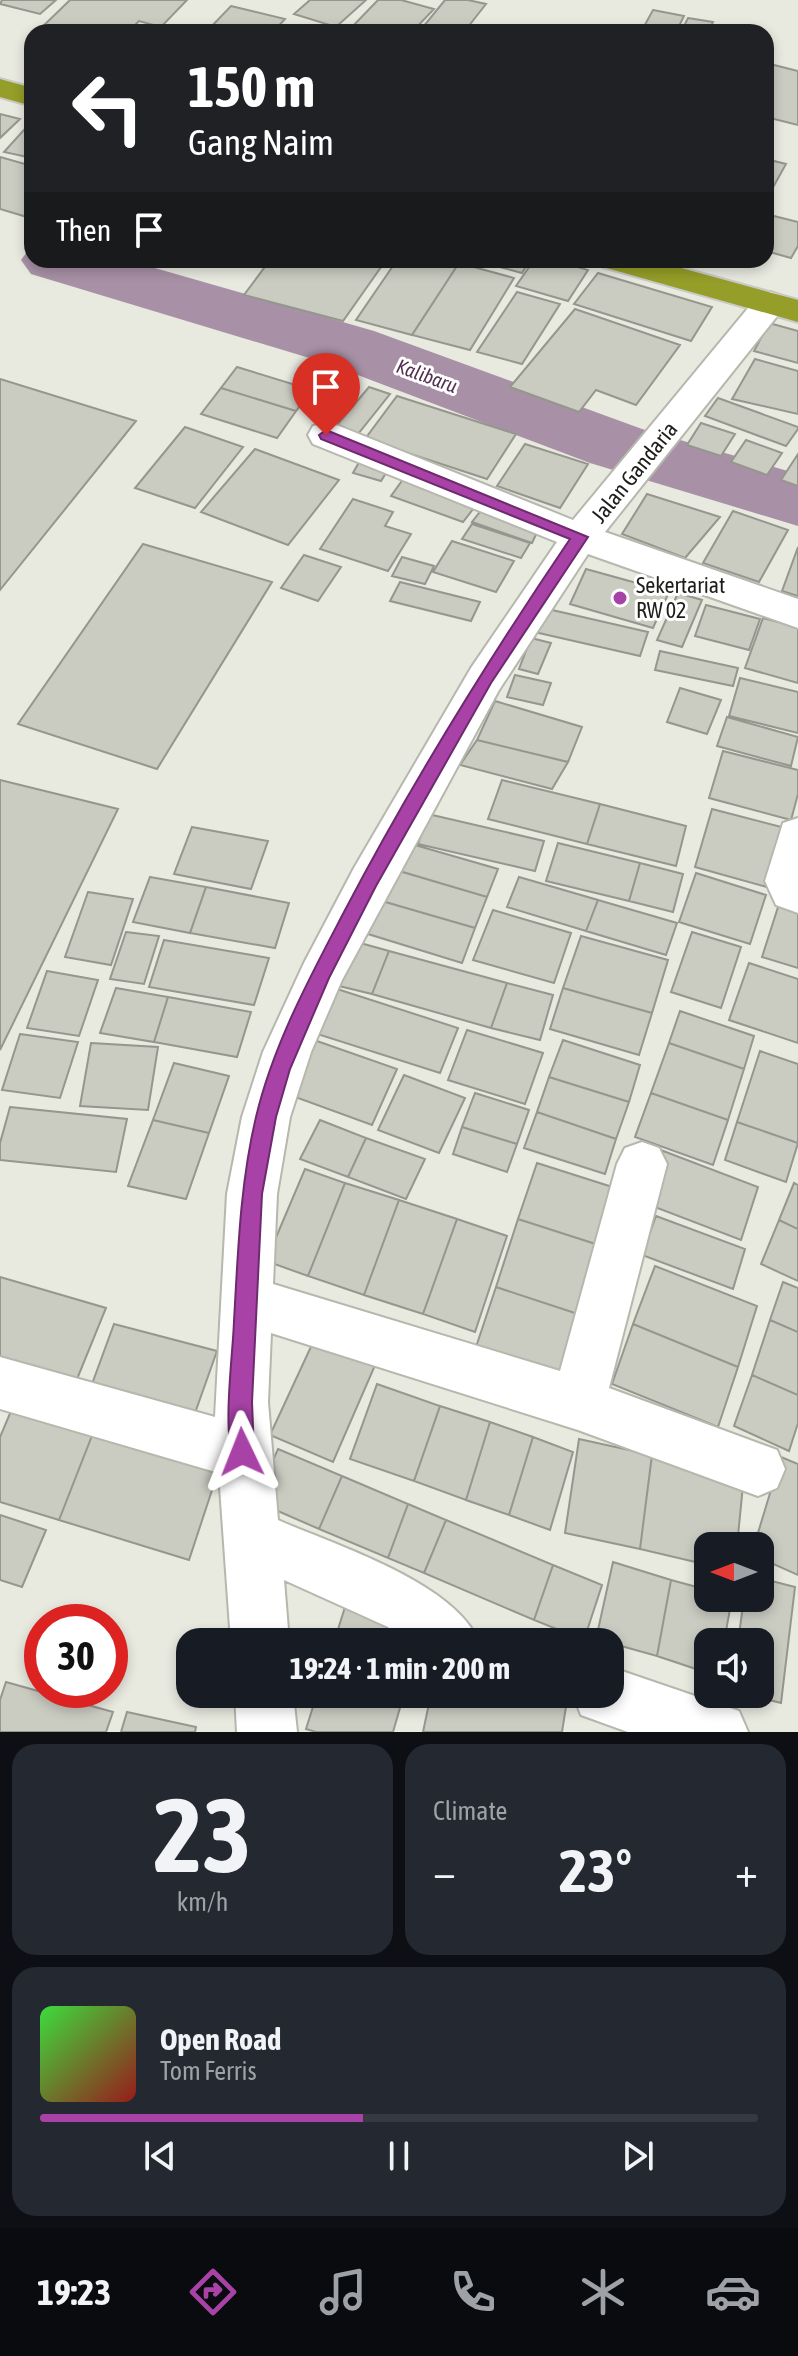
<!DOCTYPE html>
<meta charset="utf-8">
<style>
body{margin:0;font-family:"Asap Condensed",sans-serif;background:#242831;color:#f1f3f6;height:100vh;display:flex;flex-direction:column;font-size:30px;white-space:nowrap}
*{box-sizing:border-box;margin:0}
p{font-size:26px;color:#9ea1a6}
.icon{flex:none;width:44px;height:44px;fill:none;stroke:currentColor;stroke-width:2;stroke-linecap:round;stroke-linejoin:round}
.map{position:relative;height:1732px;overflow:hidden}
.side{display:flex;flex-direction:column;gap:12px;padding:12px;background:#0d0f14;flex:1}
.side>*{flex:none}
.hud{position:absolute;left:24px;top:24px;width:750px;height:244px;border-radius:24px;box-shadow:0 4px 12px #0003;background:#202124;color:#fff;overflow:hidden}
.needle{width:52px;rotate:270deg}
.buttons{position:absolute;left:694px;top:1532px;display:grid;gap:16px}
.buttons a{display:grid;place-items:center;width:80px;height:80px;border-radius:16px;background:#171b24;box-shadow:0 4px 12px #0003;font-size:40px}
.speed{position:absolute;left:24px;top:1604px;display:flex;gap:16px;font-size:40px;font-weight:700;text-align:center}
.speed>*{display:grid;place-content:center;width:104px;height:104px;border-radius:50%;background:#171b24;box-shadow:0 4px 12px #0003;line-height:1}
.speed .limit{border:12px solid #d22;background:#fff;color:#111}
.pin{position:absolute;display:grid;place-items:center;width:68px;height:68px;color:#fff;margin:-82px -34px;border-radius:50% 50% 50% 0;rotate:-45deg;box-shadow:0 0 8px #0007}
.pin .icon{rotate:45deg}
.me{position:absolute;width:88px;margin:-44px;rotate:358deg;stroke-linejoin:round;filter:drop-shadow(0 0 6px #0008)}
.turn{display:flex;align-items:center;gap:28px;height:168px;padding:0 32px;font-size:36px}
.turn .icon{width:104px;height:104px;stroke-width:2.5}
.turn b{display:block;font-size:56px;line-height:68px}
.then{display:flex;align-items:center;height:76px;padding:0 32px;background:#0003;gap:16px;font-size:30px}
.big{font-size:60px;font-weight:700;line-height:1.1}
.side .tile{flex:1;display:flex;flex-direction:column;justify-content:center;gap:12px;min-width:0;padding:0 28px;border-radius:24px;background:#242831}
.side .dial{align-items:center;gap:0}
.dial b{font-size:104px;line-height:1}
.song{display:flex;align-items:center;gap:24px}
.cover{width:96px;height:96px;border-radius:12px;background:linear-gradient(135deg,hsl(120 70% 55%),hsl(0 70% 35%))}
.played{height:8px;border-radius:4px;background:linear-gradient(90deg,#a842a7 45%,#363941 45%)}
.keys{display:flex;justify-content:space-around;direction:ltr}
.heat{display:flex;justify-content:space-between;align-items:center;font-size:44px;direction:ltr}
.side .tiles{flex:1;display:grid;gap:12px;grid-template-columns:1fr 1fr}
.tile:last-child{grid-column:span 2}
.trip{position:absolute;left:176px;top:1628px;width:448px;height:80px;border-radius:24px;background:#171b24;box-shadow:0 4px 12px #0003;font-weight:700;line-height:80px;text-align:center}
.menu{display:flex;height:128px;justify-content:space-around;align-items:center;background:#090b0e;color:#9ea1a6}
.menu .icon{width:56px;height:56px}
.menu .current{color:#a842a7}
.menu b{font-size:36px;color:#f1f3f6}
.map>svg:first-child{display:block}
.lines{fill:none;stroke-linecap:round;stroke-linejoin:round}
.river{fill:#a891a6;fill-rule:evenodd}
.building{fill:#cacbc1;stroke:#95968d;stroke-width:2}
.minor-casing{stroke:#b6b7ad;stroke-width:4}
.highway-casing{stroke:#c9c9c8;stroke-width:4}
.minor{fill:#fff;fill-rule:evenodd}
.highway{fill:#959e28;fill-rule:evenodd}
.route{fill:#a842a7;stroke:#6d2b6d;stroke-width:2}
.poi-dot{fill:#a842a7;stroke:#fff;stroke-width:3}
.labels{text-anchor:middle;stroke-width:6;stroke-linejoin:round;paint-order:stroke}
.far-water-label{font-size:20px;font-style:italic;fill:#543153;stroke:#fff}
.street-label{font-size:22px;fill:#1d1e1a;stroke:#fff}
.poi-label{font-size:22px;fill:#1d1e1a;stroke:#fff;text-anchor:start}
</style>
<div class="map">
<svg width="798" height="1732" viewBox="0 0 798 1732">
<rect width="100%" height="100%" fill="#e8e9df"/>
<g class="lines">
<path class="river" d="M32,245V260H127L374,331L642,429L798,474V526L590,463L326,363L31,274L21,260Z"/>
</g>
<path class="building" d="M2,0H56L40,14L0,4Z
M70,0H187L161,27L139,21L128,32L39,30Z
M310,0H366L336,27L294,14Z
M378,0H401L434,9L412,32L348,31Z
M445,0H468L486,4L464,32L423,27Z
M231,6L285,19L273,32H206Z
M653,10L684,16L676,32H641Z
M688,18L713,22L708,32H681Z
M766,63L798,71V125L766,117Z
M0,114L20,119L0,138Z
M32,121V158L4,152Z
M0,157L32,166V211L27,217L0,209Z
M766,159L786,164L766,200Z
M770,215L798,222V246L791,258L766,251V221Z
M270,260H386L343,321L244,295Z
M397,260L459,263L412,335L356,320Z
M473,260H530L522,273Z
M534,260H553L588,270L568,301L516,286Z
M459,263L514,278L470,350L412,335Z
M598,273L712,307L691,341L574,304Z
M517,292L560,304L522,364L477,352Z
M575,309L680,345L636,405L596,390L579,412L510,387Z
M769,323L798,331V363L754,351Z
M755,359L798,371V414L732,399Z
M237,367L312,390L296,411L221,388Z
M0,379L136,421L0,590Z
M369,387L390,394L354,439L332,431Z
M221,388L296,411L277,438L201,414Z
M397,396L516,434L487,479L365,439Z
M718,398L798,427V429L786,446L705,416Z
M701,423L735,434L721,456L687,445Z
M185,427L243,447L195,508L135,488Z
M746,440L782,453L767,475L731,462Z
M525,444L588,464L560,508L497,486Z
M255,449L339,480L288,545L201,512Z
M798,454V486L781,480Z
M362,457L391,465L381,481L353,473Z
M404,478L477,504L463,522L391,496Z
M647,494L720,517L685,558L622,534Z
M353,499L393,512L385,526L411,534L388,571L320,549Z
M486,504L540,526L532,543L472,522Z
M733,511L788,530L759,582L703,563Z
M472,524L530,543L521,558L462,539Z
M452,541L514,561L496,592L433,572Z
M143,544L272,582L157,769L18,724Z
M798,547V596L782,591Z
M304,555L341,567L318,601L281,588Z
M402,557L434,566L425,584L392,576Z
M586,569L669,592L653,628L570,604Z
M400,582L480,602L471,621L390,601Z
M678,593L702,600L682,647L657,640Z
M706,605L760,619L749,650L695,636Z
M539,607L648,632L640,656L530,631Z
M763,618L798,627V683L745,668Z
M531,638L551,643L538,674L519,669Z
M660,651L738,668L733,686L655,670Z
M515,675L551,683L543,705L507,697Z
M740,678L798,692V733L729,716Z
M680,688L721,700L707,734L667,722Z
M495,701L582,727L568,762L477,740Z
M727,717L798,737L791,766L717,746Z
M477,740L568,762L552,789L460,765Z
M723,751L798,770V794L791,820L709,798Z
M0,780L118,809L0,1050Z
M502,780L600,804L587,844L488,819Z
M600,804L686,826L676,866L587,844Z
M712,809L789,829L774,889L695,867Z
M428,814L544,841L535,871L418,844Z
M192,827L268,841L251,889L174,874Z
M408,843L498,869L487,897L396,870Z
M558,843L640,863L629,901L546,881Z
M640,863L683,874L673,912L629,901Z
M396,870L487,897L475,928L382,901Z
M696,873L766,895L750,944L679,922Z
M150,877L206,887L190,933L133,922Z
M519,877L598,900L586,931L507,907Z
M206,887L289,903L275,948L190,933Z
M88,892L133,899L111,965L65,957Z
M598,900L677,923L666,955L586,931Z
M382,901L475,928L462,963L368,934Z
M779,904L798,910V968L762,957Z
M493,910L571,933L554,983L473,960Z
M126,932L159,936L144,984L110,979Z
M692,932L741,947L721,1008L671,992Z
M581,936L668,960L652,1013L563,988Z
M164,940L269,958L254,1005L149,987Z
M353,941L389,951L372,994L335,985Z
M389,951L507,983L491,1028L372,994Z
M749,963L798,979V1043L729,1020Z
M47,971L98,980L79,1036L27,1028Z
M507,983L553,995L540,1040L491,1028Z
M116,988L168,997L154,1042L100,1033Z
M334,988L458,1028L440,1073L314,1033Z
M563,988L652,1013L639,1055L550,1029Z
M168,997L251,1012L237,1057L154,1042Z
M680,1011L754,1036L744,1069L669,1043Z
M467,1030L543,1053L525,1104L448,1080Z
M20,1034L78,1042L60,1098L2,1090Z
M314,1040L397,1069L372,1125L287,1094Z
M563,1040L640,1065L629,1102L549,1077Z
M91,1043L158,1047L148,1110L80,1106Z
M669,1043L744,1069L728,1120L651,1093Z
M760,1051L798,1064V1143L737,1122Z
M174,1063L229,1076L209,1133L153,1120Z
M404,1075L465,1098L439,1153L378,1130Z
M549,1077L629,1102L616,1139L537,1112Z
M475,1093L529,1110L517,1144L462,1127Z
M651,1093L728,1120L713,1165L635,1137Z
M10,1107L127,1119L116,1172L0,1160V1143Z
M537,1112L616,1139L605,1174L524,1148Z
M153,1120L209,1133L186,1199L128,1186Z
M320,1120L366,1138L348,1177L300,1159Z
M737,1122L798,1143L786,1182L725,1160Z
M462,1127L517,1144L507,1172L453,1154Z
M366,1138L425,1159L406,1199L348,1177Z
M658,1149L758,1187L741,1240L639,1201Z
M537,1163L628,1192L611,1249L518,1219Z
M305,1169L345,1183L308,1276L266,1261Z
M345,1183L399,1200L364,1295L308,1276Z
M794,1183L798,1185V1229L779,1220Z
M399,1200L457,1219L423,1314L364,1295Z
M656,1216L745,1249L733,1289L642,1255Z
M457,1219L507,1236L475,1332L423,1314Z
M518,1219L611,1249L590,1318L496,1287Z
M779,1220L798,1229V1281L761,1264Z
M655,1266L757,1306L738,1367L633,1324Z
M0,1277L106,1308L75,1384L0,1362Z
M783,1282L798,1288V1332L770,1320Z
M496,1287L590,1318L572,1382L475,1350Z
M770,1320L798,1332V1395L752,1375Z
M114,1324L217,1351L195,1413L92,1384Z
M633,1324L738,1367L718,1427L612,1384Z
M315,1338L376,1363L333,1462L270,1435Z
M752,1375L798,1395V1423L789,1451L734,1426Z
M377,1384L440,1406L414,1481L350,1459Z
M14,1404L95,1428L59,1520L0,1502V1437Z
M440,1406L490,1422L466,1500L414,1481Z
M490,1422L533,1437L509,1515L466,1500Z
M95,1428L220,1466L189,1560L59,1520Z
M533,1437L573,1452L550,1530L509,1515Z
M579,1439L652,1455L640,1549L565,1533Z
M278,1449L342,1476L319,1529L255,1501Z
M652,1455L744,1475L737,1546H708V1565L640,1549Z
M781,1457L798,1464V1575L760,1558V1546H754Z
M342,1476L408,1504L388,1558L319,1529Z
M408,1504L446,1520L424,1573L388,1558Z
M0,1515L46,1530L22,1587L0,1580Z
M446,1520L553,1565L534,1620L424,1573Z
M613,1562L671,1580L657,1656L596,1639Z
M553,1565L602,1585L584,1640L534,1620Z
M760,1578L795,1587L781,1703L746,1694H760V1642H738L744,1598H760Z
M671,1580L708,1590V1598H732L724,1642H708V1673L657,1656Z
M346,1604L419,1642H334Z
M6,1682L113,1712L106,1732H0V1700Z
M317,1694H404L393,1732H316L306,1729Z
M431,1694H568L562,1732H423Z
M127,1712L196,1727L195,1732H121Z"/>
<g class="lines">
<defs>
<path id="minor" d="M770,292L782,296L787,303L782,310L605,532L798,599V628L588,554L499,690L342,980L311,1052L290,1117L277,1194L273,1284L560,1371L617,1164L625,1148L642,1142L659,1148L667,1164L609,1388L777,1450L785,1469L777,1488L758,1496L578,1430L271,1333L268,1402L278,1520C337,1546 454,1582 479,1642H405L388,1627L284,1580L289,1642H231L219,1473L0,1409V1357L215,1417L227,1194L242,1117L263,1052L304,963L354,868L471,668L557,542L313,444L308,435L313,426L326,423L339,426L573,520L758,296Z
M798,818V913L776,905L765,881L783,823Z
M610,1667L739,1711L748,1732H628L581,1715L573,1694H610Z
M235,1694H293L297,1732H237Z"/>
<path id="highway" d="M0,79L32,88V106L0,97Z
M598,260H652L798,300V322L603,267Z"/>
</defs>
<use href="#minor" class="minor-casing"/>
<use href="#highway" class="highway-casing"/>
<use href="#minor" class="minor"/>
<use href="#highway" class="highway"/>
</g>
<path class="route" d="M326,430L588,537L491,683L376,886L329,978L290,1069L276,1117L262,1194L252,1402L254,1452L250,1460L242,1463L234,1460C222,1430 233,1355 234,1321C238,1253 240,1184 256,1117C273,1045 310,977 344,912C412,782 488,660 570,539L321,439L319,435Z"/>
<circle class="poi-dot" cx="620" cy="598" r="8"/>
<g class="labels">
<g class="far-water-label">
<text transform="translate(427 376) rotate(20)" y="7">Kalibaru</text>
</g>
<g class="street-label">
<text transform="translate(634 472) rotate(-51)" y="8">Jalan Gandaria</text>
</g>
<g class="poi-label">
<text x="636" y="593">Sekertariat<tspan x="636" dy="25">RW 02</tspan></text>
</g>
</g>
</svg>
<div class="buttons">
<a><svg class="needle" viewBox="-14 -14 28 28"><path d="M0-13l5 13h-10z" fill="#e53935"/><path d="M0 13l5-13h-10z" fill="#9ea1a6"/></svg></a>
<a><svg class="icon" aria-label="sound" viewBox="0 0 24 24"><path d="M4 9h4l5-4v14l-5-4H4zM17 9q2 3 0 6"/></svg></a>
</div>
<div class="speed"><div class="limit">30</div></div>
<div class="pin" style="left:326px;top:435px;background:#d93025"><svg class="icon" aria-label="arrive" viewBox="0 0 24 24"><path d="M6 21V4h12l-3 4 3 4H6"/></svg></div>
<svg class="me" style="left:242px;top:1452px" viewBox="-20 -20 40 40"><path d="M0-17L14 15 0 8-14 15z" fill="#a842a7" stroke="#fff" stroke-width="4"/></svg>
<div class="trip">19:24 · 1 min · 200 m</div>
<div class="hud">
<div class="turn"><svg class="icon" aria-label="left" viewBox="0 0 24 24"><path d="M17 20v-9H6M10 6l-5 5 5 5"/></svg><div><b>150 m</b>Gang Naim</div></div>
<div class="then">Then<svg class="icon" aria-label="arrive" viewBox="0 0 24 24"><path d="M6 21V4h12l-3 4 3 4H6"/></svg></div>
</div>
</div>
<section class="side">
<div class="tiles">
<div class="tile dial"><b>23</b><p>km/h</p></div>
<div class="tile"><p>Climate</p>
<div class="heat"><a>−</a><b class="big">23°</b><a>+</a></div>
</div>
<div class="tile">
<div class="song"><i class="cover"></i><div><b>Open Road</b><p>Tom Ferris</p></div></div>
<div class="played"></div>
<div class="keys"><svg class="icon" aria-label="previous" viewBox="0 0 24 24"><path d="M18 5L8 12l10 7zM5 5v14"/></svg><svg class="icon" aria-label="pause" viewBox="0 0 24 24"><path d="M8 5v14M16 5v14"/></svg><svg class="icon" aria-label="next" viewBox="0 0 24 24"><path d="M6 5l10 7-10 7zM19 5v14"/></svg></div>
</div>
</div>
</section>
<nav class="menu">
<b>19:23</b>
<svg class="icon current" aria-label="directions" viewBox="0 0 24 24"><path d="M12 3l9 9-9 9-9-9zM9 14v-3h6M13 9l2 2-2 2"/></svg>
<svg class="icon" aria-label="music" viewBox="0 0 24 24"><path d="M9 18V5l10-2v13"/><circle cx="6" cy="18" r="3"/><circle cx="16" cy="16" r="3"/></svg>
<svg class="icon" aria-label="phone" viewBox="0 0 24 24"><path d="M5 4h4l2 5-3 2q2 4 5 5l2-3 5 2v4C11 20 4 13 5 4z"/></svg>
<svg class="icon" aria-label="climate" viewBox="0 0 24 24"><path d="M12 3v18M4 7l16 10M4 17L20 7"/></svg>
<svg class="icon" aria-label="car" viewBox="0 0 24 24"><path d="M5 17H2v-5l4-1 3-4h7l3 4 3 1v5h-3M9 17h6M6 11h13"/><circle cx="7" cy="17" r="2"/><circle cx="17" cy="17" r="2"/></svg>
</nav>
